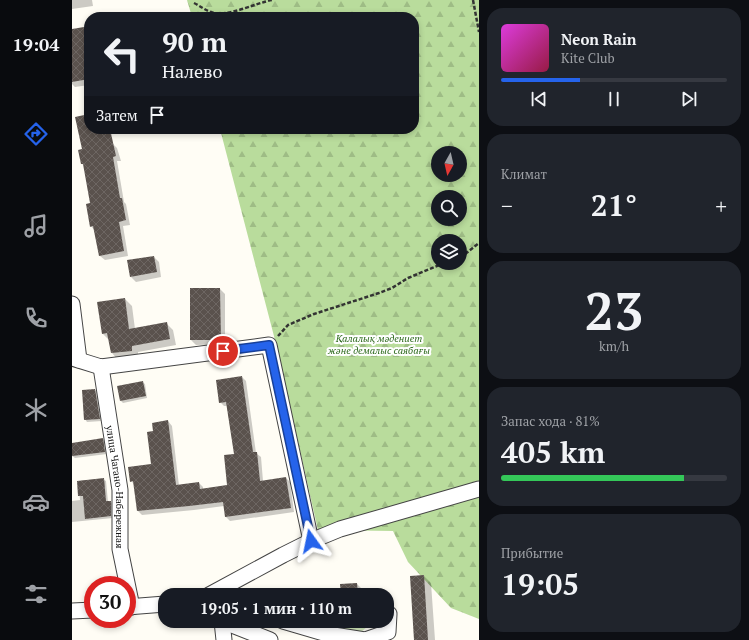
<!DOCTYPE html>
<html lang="ru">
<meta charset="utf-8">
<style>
body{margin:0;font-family:"PT Serif",serif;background:#20242c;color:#f1f3f6;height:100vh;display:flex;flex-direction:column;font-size:15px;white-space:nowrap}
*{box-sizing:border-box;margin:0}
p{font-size:13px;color:#9ea1a6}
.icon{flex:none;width:22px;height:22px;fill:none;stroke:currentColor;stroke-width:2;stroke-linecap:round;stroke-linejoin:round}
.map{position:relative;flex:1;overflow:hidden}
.details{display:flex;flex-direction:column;gap:8px;padding:8px;background:#0d0f14;width:270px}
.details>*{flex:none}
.top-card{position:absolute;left:12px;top:12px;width:335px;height:122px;border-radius:16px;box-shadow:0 2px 6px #0003;background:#171b24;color:#f1f3f6;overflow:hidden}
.needle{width:26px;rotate:188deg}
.tools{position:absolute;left:359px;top:146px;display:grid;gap:8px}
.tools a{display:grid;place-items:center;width:36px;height:36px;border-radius:50%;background:#171b24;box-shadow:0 2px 6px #0003;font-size:20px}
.speed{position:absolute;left:12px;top:576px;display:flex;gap:8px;font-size:20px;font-weight:700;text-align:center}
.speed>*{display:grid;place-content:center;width:52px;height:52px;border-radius:50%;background:#171b24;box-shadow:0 2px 6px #0003;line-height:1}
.speed .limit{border:6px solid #d22;background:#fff;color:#111}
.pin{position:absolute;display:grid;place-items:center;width:34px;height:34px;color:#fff;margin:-17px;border:2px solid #fff;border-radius:50%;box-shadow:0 1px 4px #0007}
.me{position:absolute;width:44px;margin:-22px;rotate:348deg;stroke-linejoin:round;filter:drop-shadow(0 0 3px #0008)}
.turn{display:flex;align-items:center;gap:14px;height:84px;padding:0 12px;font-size:18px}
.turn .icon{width:52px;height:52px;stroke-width:2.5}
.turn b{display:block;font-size:28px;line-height:34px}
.then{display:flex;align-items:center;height:38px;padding:0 12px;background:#0003;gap:8px;font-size:15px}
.big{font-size:30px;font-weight:700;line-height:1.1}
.details .card{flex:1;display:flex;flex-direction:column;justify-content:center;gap:6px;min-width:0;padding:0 14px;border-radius:16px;background:#20242c}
.details .dial{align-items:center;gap:0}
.dial b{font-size:52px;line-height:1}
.song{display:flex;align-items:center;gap:12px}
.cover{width:48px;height:48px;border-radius:6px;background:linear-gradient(135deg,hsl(300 70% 55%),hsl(340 70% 35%))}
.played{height:4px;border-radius:2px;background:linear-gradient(90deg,#2563eb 35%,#363941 35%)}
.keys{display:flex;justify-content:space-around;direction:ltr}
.heat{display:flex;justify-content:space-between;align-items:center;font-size:22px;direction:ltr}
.charge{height:6px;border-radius:3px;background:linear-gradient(90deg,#34c759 81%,#363941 0)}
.trip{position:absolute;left:86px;top:588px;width:236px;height:40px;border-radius:16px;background:#171b24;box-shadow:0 2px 6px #0003;font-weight:700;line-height:40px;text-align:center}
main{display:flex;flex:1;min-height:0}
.dock{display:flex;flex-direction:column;width:72px;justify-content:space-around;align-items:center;background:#090b0e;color:#9ea1a6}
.dock .icon{width:28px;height:28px}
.dock .current{color:#2563eb}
.dock b{font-size:18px;color:#f1f3f6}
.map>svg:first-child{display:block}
.grass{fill:url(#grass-tufts)}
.forest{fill:url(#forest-firs);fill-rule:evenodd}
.shadow{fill:#0003}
.building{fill:url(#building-cross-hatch)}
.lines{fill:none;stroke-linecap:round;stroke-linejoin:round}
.minor-casing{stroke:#444;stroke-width:17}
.path{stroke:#333;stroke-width:2.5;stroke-dasharray:4 2;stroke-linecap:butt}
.minor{stroke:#fff;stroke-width:15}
.route-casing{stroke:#184099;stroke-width:10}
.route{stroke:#2563eb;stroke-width:7}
.labels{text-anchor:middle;stroke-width:4;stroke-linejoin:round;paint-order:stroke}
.park-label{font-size:10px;font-style:italic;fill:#2f6b1f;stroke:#fff}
.street-label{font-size:10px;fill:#111;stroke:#fff}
</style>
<main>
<nav class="dock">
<b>19:04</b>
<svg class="icon current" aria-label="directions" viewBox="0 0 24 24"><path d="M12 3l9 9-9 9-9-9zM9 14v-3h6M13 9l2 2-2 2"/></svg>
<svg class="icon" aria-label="music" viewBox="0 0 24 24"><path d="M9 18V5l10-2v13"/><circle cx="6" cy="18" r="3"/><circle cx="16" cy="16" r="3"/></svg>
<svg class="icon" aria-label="phone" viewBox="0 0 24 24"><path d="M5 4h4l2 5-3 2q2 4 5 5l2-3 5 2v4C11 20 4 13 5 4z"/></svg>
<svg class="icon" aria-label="climate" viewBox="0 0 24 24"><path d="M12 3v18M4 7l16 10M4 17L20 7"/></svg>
<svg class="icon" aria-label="car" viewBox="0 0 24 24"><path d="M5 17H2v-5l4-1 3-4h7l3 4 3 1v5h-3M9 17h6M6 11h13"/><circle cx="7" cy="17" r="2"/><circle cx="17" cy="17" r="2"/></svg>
<svg class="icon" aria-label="filters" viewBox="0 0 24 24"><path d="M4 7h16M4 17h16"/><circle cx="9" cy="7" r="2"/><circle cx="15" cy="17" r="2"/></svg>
</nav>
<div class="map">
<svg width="407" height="640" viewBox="0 0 407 640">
<defs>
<pattern id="grass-tufts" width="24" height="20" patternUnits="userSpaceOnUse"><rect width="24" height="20" fill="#d5ebbd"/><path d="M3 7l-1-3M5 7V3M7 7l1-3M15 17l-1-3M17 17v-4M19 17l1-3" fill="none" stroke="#b6c8a1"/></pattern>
<pattern id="forest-firs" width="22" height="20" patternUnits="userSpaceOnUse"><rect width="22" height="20" fill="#b9dc9c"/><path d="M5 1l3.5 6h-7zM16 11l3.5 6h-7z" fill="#9ebc85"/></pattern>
<pattern id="building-cross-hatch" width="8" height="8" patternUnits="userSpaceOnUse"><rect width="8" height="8" fill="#5a524d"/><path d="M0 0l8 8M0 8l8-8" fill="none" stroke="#6d6662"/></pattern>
</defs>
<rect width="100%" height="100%" fill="#fffdf5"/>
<path class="grass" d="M237,621H295V627L289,632L279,633Z"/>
<path class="forest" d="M115,0H407V619L379,608L336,562L321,531L246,530L203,340L148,129H342V17H120ZM366,153H388V175H366ZM366,197H388V219H366ZM366,241H388V263H366Z"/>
<path class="shadow" d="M0,0H20L21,6L0,9Z
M11,28L16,33L17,37V85L3,87L0,84V30Z
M17,115V129H35L40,143L45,148L49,161H45L52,202L54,204L58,225L51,226L56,256L33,260L28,256L23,231L19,226V204L13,166L10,164L11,150Z
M82,257L87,262L89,277L64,282L59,277Z
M119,289H148L153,294V344L124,345L119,340Z
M53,299L60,306L63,329L94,323L101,330L104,345L66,352V357L46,360L40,353L37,340L31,334Z
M170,377L174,381L184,453L189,457L191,481L214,478L218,482L222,512L158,521L154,517L152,506L122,510L70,515L66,511L63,485L59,481L80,465L82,432L96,421L100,426L107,486L127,483L131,487V490L157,486L163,455L155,406H152L148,402Z
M70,382L73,384L75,398L51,403L49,401Z
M23,390L25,392L30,421L15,422L13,419Z
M31,439L33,441L35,454L3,458L0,456V444Z
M31,479L34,481L36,502H39L41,504V518L0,522V501L8,500L6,481Z
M352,576L359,583L363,640H343Z
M285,584L290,589V595H270Z"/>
<path class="building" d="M12,27L17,62V79L0,82V29Z
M17,114V129H38L44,156L41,157L48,198H50L54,220L47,222L52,251L27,256L21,226L18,227L14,204L18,203L11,164H9L6,150L10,149L3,117Z
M82,256L85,272L58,277L55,260Z
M118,288H148L149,340H118Z
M53,298L57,329L95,322L98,339L60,346V351L39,353L35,333L30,334L25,302Z
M170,376L181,452H185L188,481L214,477L219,508L153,517L151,502L117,506L65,511L61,481L58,482L56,467L79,464L75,432L81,431L80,423L96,420L104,485L127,482L128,489L155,485L152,455L162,454L154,402L147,403L144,380Z
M71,381L74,396L48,401L45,386Z
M23,389L28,419L12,420L10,390Z
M31,438L33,452L0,456V443Z
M32,478L34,501H39V516L13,519L11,496H6L5,481Z
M352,575L356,640H342L338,576Z
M285,583L286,595H269L268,584Z"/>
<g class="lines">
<defs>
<g id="minor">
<path d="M0,304L7,360"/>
<path d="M0,358L29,367L197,345L239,541"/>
<path id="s1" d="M29,367L48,490V549L60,607"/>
<path d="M137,595L211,555L239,541L268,529L407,489"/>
<path d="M55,607L93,604"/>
<path d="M0,611L21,610"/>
<path d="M150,621L198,640"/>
<path d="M150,621L152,640"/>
<path d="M211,621L255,634L293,640L316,632L317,614L315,613"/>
</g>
</defs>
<use href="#minor" class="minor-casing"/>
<path class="path" d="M401,0L407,32
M122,3C128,6 133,10 139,12C154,18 184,3 200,0
M388,257L393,254L407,243
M206,336L216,325L242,314L307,293L320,288L336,278L372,263"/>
<use href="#minor" class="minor"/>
</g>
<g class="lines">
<defs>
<path id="route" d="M151,351L197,345L239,541"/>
</defs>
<use href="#route" class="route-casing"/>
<use href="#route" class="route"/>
</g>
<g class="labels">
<g class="park-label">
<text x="307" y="342">Қалалық мәдениет<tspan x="307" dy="12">және демалыс саябағы</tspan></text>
</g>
<g class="street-label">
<text dy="4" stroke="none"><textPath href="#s1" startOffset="121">улица Чагано-Набережная</textPath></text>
</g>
</g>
</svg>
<div class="tools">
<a><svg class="needle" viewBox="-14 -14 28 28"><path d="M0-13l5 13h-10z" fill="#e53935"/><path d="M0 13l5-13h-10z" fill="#9ea1a6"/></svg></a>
<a><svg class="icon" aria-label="search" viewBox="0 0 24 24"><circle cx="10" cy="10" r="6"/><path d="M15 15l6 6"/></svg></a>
<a><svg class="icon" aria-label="layers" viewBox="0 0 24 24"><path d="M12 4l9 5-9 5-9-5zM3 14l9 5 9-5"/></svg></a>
</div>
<div class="speed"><div class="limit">30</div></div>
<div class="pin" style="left:151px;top:351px;background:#d93025"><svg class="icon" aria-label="arrive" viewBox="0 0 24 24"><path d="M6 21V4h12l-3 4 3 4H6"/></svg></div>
<svg class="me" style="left:239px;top:541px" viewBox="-20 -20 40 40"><path d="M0-17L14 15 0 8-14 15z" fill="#2563eb" stroke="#fff" stroke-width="4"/></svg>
<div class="trip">19:05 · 1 мин · 110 m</div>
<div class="top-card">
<div class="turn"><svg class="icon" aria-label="left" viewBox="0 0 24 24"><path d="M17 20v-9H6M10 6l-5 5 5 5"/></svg><div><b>90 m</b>Налево</div></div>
<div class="then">Затем<svg class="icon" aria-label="arrive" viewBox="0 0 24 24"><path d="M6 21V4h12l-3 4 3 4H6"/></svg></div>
</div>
</div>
<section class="details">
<div class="card">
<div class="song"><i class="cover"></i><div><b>Neon Rain</b><p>Kite Club</p></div></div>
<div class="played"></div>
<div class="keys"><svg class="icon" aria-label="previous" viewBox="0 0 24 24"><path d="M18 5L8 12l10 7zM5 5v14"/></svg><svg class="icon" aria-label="pause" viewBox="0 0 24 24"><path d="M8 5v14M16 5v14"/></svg><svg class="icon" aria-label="next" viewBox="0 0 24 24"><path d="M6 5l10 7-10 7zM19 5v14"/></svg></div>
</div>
<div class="card"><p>Климат</p>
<div class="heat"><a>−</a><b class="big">21°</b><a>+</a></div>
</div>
<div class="card dial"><b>23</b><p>km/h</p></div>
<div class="card"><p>Запас хода · 81%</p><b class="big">405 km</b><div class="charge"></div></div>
<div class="card"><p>Прибытие</p><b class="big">19:05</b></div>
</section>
</main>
